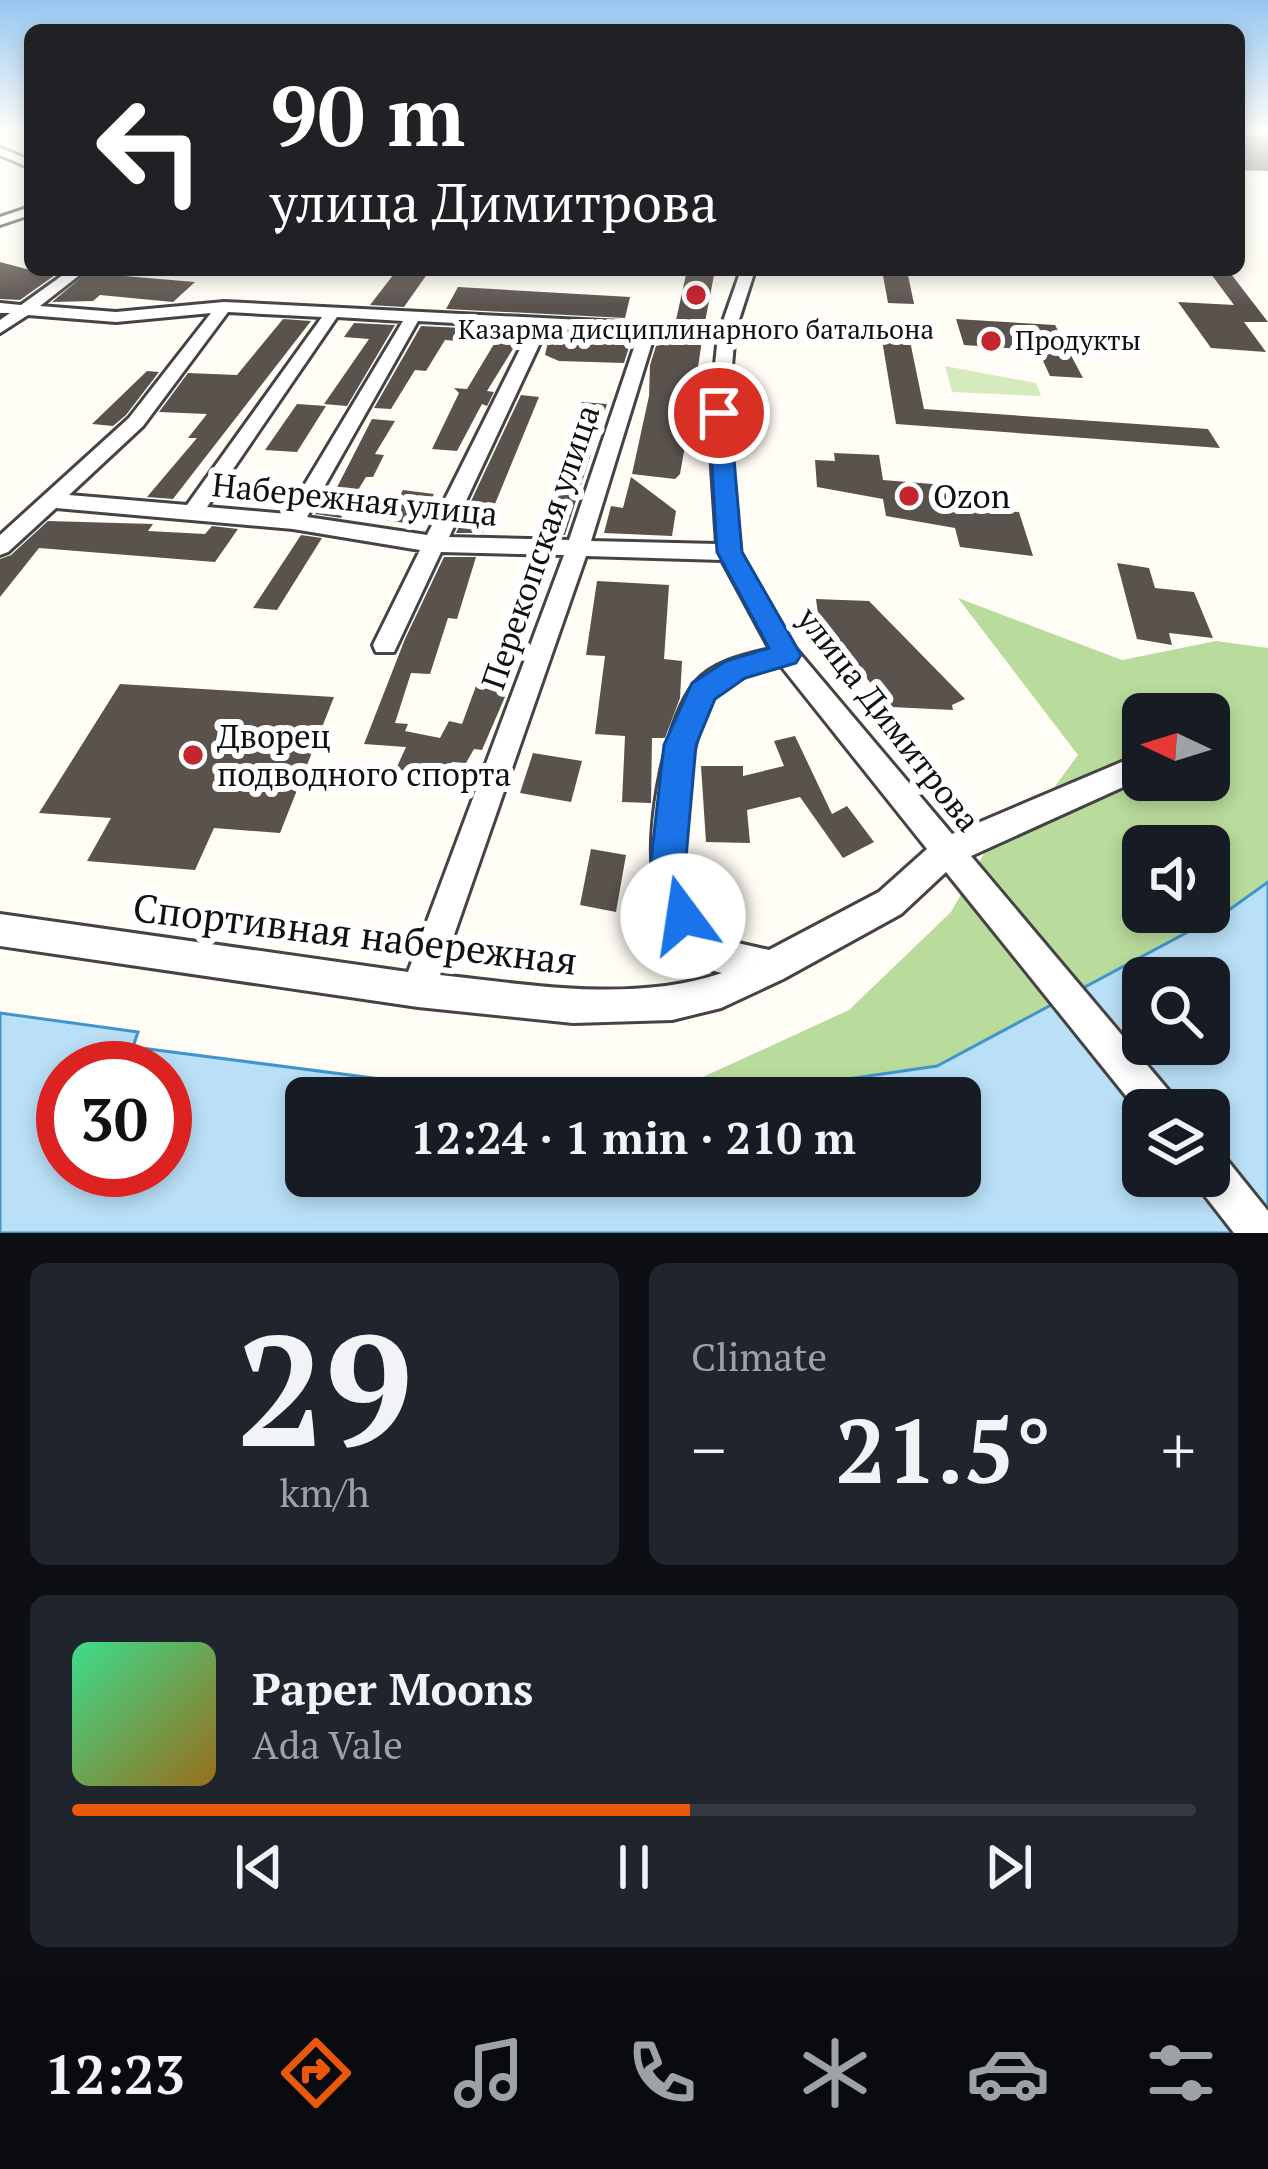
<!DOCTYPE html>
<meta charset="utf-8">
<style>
body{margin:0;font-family:"PT Serif",serif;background:#20242c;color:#f1f3f6;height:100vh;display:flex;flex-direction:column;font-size:45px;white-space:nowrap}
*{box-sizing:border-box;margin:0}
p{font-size:39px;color:#9ea1a6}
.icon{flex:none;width:66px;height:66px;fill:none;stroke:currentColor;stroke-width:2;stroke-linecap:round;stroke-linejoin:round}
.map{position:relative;height:1233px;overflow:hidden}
.panel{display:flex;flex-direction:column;gap:30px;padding:30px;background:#0d0f14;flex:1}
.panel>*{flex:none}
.hud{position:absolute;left:24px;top:24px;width:1221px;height:252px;border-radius:18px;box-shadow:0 6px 18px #0003;background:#202124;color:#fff;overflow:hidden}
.needle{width:78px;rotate:274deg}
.fabs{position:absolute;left:1122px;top:693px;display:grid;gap:24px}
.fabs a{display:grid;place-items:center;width:108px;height:108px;border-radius:18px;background:#171b24;box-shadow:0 6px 18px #0003;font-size:60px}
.speed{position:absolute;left:36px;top:1041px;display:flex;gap:24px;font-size:60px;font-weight:700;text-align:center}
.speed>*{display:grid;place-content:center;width:156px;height:156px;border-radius:50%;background:#171b24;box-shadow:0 6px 18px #0003;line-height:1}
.speed .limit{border:18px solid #d22;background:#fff;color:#111}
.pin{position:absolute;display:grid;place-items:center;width:102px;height:102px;color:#fff;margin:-51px;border:6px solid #fff;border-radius:50%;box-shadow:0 3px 12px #0007}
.me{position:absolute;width:132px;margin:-66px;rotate:346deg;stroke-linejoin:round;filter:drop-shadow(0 0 9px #0008)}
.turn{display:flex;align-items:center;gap:42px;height:252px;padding:0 48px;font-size:54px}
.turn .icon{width:156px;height:156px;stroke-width:2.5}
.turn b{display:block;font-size:84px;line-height:102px}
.big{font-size:90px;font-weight:700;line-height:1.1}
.panel .tile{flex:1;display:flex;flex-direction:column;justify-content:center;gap:18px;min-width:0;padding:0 42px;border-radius:18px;background:#20242c}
.panel .dial{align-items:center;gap:0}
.dial b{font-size:156px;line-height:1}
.song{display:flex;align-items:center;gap:36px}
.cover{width:144px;height:144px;border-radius:18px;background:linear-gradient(135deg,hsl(150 70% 55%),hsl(40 70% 35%))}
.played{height:12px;border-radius:6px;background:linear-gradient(90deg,#ea580c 55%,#363941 55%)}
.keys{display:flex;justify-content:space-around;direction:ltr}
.heat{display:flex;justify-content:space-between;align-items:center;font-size:66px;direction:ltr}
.panel .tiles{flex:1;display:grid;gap:30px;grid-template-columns:1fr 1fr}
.tile:last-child{grid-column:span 2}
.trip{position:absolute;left:285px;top:1077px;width:696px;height:120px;border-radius:18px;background:#171b24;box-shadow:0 6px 18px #0003;font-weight:700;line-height:120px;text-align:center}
.dock{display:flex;height:192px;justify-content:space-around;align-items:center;background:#090b0e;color:#9ea1a6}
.dock .icon{width:84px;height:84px}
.dock .current{color:#ea580c}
.dock b{font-size:54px;color:#f1f3f6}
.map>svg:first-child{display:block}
.green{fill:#d5ebbd}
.forest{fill:#b9dc9c;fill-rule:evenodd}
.water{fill:#b9e0f7;stroke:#3f96cf;stroke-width:3;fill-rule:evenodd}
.building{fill:#5a524d}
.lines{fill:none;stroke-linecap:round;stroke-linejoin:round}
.minor-casing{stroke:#444;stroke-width:6}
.minor{fill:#fff;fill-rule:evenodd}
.route{fill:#1a73e8;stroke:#114b97;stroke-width:3}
.poi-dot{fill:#c4262e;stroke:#fff;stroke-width:4.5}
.labels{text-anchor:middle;stroke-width:12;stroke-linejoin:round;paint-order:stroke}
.far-poi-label{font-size:27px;fill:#111;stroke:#fff}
.poi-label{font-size:33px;fill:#111;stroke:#fff;text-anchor:start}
.street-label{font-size:33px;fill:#111;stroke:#fff}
.near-street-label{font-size:39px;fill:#111;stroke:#fff}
</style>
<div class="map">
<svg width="1268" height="1233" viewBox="0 0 1268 1233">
<rect width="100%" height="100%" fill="#fffdf5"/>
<path class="green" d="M945,366L1036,383L1041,396L952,392Z"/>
<path class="forest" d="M958,598L1122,660L1216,641L1268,648V882L1229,910L937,1066L718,1098H657L849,1010L951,912L998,829L1041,805L1078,755ZM1143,714H1209V780H1143ZM1143,846H1209V912H1143Z"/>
<path class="water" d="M1268,882V1233H0V1013L138,1032L133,1047L528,1098H306V1176H960V1098H718L937,1066L1229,910ZM1143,978H1209V1044H1143ZM63,1068H165V1170H63ZM1143,1110H1209V1176H1143Z"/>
<path class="building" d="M1239,133H1268V171L1239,170Z
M0,262L30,270H62L20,300L0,299Z
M90,270H132L124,276L195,282L173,302L100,295L93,301L52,302Z
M397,270H430L404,307L370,305Z
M687,270H715L705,322L676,320Z
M882,270H907L914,304L888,303Z
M1208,270H1228L1268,322H1244L1266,352L1211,348L1178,302L1234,305Z
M458,287L630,297L625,318L446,309Z
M283,319L311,321L173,499L147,497L197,438H188L207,414L159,412L188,373L237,375Z
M956,319L1055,325L1083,378L1050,376L1038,350L964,345Z
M354,323L395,325L347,406L324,404L369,339L344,337Z
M421,326L524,331L487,391L494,392L487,406L482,404L457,451L432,449L459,393L454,388L467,389L494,344L445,340L426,371L415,370L391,409L374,408Z
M550,333L620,336L618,343L630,344L624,363L559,361L545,355Z
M671,338L702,340L697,374L686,384L695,390L680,474L675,479L632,474L649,396L650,365L656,346L670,343Z
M882,340L910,341L924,409L1208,429L1220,448L896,424Z
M147,371L159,372L126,415L113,426L92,424Z
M521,395L539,397L483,533H456Z
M582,402L607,404L565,535H537Z
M297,404L326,406L297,452L265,450Z
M372,419L395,421L375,454L384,455L373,477H366L341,518L315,514L324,500L330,501Z
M834,453L879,455L883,480L945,485L951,507L1019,512L1033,556L960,547L955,528L886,516L883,499L817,487L815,460L835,461Z
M631,477L676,511L672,536L604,533L611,506L623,508Z
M403,490L434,494L417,525L386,520Z
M48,521L153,524L148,531L205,534L212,526L238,529L215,562L39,548L0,597V559L11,555Z
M301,535L322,538L277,610L253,608Z
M444,557H476L457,619L448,618L430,674L411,673L395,723L408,724L405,731L440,738L449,721L462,724L479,678L511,683L482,750L474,749L466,763L452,762L444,778L396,769L406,747L364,744L405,639Z
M1117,563L1149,568L1155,588L1194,592L1213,638L1169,633L1172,645L1137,639Z
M597,581L669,585L664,659L682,661L680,698L665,738H652L651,803L622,802L625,736L595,734L605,656L586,655Z
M816,599L869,601L965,699L952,705L953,710L891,707L819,622Z
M120,684L334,697L280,833L214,828L195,870L87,861L111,818L39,813Z
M795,736L832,814L847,806L874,842L843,858L800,797L747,810L750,843L706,842L701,766H743V776L784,766L774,741Z
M533,753L582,761L571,802L520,793Z
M591,849L626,855L616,912L580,905Z"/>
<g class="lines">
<defs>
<path id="minor" d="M0,148L30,160V168L0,155Z
M30,207V215L0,225V217Z
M70,270H86L40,306L116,312L224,302L721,327L741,270H755L735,332L727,422L740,552L795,648L952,834L1143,753V778L971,856L1174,1097L1180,1110H1143V1117L946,872L901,914L783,979L721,1008L672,1020L573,1023L418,1007L0,946V914L408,972L564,555L441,552L394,652H376L373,645L420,550L293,529L56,508L8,552L0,555V535L129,418L211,313L116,322L28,315L0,333V320L10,313H0V303L21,305ZM228,312L322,317L187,505L69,495L143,426ZM337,317L403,321L287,514L207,507ZM418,321L531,327L427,535L307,517ZM547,328L639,333L569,540L449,537ZM655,333L718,336L709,422L717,544L591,541ZM586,556L722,560L770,649C745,655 712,662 695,683C665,721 647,823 653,871C657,895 668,919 681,940C692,958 700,968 722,973C632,1003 532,985 440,975ZM781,666L927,849L879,892L769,950L720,939C705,919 689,898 685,873C678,834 690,718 720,691C737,676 760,671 781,666Z
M1209,718L1220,721L1224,729L1220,737L1210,740Z
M1209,1150L1223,1155L1268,1211V1233H1234L1195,1183L1192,1176H1209Z"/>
</defs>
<use href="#minor" class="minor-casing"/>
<use href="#minor" class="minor"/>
</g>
<linearGradient id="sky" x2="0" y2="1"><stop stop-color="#95c6ee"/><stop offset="0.43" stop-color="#fffefa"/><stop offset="1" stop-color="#fffefa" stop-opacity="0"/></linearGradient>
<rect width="1268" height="306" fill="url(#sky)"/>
<path class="route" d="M719,407L730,413L742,552L801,655L796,663L745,678L715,699L696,745L685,869L701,916L696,929L683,935L670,929L650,869L664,745L692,683L726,661L769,648L717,552L709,413Z"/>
<g class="poi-dot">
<circle cx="696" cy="295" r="12"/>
<circle cx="991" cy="341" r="12"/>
<circle cx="909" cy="496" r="12"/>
<circle cx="193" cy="755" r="12"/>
</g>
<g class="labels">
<g class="far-poi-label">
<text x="696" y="339">Казарма дисциплинарного батальона</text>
<text x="1015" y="350" text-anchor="start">Продукты</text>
</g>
<g class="poi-label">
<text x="933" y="508">Ozon</text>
<text x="217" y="748">Дворец<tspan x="217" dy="38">подводного спорта</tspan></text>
</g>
<g class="street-label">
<text transform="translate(355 499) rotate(6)" y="12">Набережная улица</text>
<text transform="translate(540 547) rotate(-71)" y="12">Перекопская улица</text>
<text transform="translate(889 719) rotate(52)" y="12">улица Димитрова</text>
</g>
<g class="near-street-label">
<text transform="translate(355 934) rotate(7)" y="14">Спортивная набережная</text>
</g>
</g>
</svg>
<div class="fabs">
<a><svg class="needle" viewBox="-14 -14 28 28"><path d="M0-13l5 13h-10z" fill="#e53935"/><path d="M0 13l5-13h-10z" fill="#9ea1a6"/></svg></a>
<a><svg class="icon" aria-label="sound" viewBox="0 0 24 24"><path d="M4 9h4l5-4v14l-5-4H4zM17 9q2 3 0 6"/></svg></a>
<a><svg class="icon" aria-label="search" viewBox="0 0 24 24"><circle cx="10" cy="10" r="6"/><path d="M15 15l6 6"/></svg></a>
<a><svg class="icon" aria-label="layers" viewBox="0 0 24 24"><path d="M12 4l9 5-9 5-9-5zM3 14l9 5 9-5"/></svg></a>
</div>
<div class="speed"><div class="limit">30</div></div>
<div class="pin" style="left:719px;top:413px;background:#d93025"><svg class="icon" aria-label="arrive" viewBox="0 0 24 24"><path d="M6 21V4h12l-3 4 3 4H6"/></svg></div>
<svg class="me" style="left:683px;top:916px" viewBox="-20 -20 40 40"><circle r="19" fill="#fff"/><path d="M0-13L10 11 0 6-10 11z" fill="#1a73e8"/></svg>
<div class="trip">12:24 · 1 min · 210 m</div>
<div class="hud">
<div class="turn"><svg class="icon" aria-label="left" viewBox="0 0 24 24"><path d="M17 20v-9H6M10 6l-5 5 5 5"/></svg><div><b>90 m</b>улица Димитрова</div></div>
</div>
</div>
<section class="panel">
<div class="tiles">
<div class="tile dial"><b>29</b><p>km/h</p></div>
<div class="tile"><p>Climate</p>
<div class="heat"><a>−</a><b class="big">21.5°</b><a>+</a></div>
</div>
<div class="tile">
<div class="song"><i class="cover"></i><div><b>Paper Moons</b><p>Ada Vale</p></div></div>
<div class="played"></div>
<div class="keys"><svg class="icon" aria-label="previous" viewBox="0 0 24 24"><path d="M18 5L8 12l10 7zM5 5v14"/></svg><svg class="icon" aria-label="pause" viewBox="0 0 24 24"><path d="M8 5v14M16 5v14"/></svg><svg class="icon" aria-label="next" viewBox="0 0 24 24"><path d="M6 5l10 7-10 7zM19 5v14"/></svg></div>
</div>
</div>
</section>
<nav class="dock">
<b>12:23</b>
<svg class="icon current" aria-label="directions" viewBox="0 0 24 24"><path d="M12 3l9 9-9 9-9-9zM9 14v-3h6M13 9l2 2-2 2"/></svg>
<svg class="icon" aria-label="music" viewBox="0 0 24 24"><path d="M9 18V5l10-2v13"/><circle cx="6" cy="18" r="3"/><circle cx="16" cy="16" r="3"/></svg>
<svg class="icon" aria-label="phone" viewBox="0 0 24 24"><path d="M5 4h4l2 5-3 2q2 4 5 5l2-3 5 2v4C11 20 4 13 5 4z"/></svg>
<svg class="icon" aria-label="climate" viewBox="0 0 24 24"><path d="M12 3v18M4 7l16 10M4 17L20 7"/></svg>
<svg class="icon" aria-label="car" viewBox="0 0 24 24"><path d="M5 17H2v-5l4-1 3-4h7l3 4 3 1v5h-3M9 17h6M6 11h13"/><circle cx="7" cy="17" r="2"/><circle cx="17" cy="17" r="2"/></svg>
<svg class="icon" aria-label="filters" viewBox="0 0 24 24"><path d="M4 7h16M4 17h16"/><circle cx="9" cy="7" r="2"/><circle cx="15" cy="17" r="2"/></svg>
</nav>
